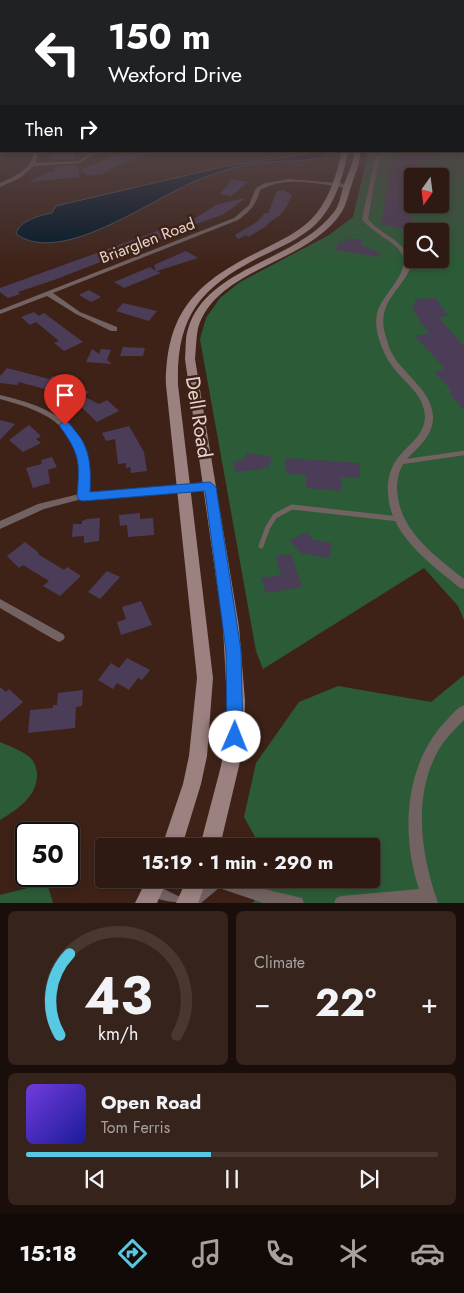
<!DOCTYPE html>
<meta charset="utf-8">
<style>
body{margin:0;font-family:Jost,sans-serif;background:#36231b;color:#f1f3f6;height:100vh;display:flex;flex-direction:column;font-size:19px;white-space:nowrap}
*{box-sizing:border-box;margin:0}
p{font-size:16px;color:#a7a19f}
.icon{flex:none;width:28px;height:28px;fill:none;stroke:currentColor;stroke-width:2;stroke-linecap:round;stroke-linejoin:round}
.map{position:relative;height:903px;overflow:hidden}
.drawer{display:flex;flex-direction:column;gap:8px;padding:8px;background:#190e0a;flex:1}
.drawer>*{flex:none}
.guide{position:absolute;left:0px;top:0px;width:465px;height:152px;box-shadow:0 2px 8px #0003,0 0 0 1px #493832;background:#202124;color:#fff;overflow:hidden}
.needle{width:32px;rotate:194deg}
.buttons{position:absolute;left:404px;top:168px;display:grid;gap:10px}
.buttons a{display:grid;place-items:center;width:45px;height:45px;border-radius:5px;background:#2e1a12;box-shadow:0 2px 8px #0003,0 0 0 1px #493832;font-size:25px}
.speed{position:absolute;left:15px;top:822px;display:flex;gap:10px;font-size:25px;font-weight:700;text-align:center}
.speed>*{display:grid;place-content:center;width:65px;height:65px;border-radius:50%;background:#2e1a12;box-shadow:0 2px 8px #0003,0 0 0 1px #493832;line-height:1}
.speed .limit{border:2px solid #111;border-radius:8px;background:#fff;color:#111}
.pin{position:absolute;display:grid;place-items:center;width:42px;height:42px;color:#fff;margin:-51px -21px;border-radius:50% 50% 50% 0;rotate:-45deg;box-shadow:0 0 5px #0007}
.pin .icon{rotate:45deg}
.me{position:absolute;width:55px;margin:-28px;rotate:1deg;stroke-linejoin:round;filter:drop-shadow(0 0 4px #0008)}
.turn{display:flex;align-items:center;gap:18px;height:105px;padding:0 25px;font-size:22px}
.turn .icon{width:65px;height:65px;stroke-width:2.5}
.turn b{display:block;font-size:35px;line-height:42px}
.then{display:flex;align-items:center;height:48px;padding:0 25px;background:#0003;gap:10px;font-size:19px}
.big{font-size:38px;font-weight:700;line-height:1.1}
.drawer .card{flex:1;display:flex;flex-direction:column;justify-content:center;gap:8px;min-width:0;padding:0 18px;border-radius:8px;background:#36231b}
.drawer .dial{align-items:center;gap:0}
.dial svg{height:130px;overflow:visible;fill:none;stroke:#493832;stroke-width:7;stroke-linecap:round;text-anchor:middle}
.dial text{fill:#f1f3f6;stroke:none}
.song{display:flex;align-items:center;gap:15px}
.cover{width:60px;height:60px;border-radius:8px;background:linear-gradient(135deg,hsl(260 70% 55%),hsl(240 70% 35%))}
.played{height:5px;border-radius:2px;background:linear-gradient(90deg,#58c9e3 45%,#493832 45%)}
.keys{display:flex;justify-content:space-around;direction:ltr}
.heat{display:flex;justify-content:space-between;align-items:center;font-size:28px;direction:ltr}
.drawer .tiles{flex:1;display:grid;gap:8px;grid-template-columns:1fr 1fr}
.card:last-child{grid-column:span 2}
.trip{position:absolute;left:95px;top:838px;width:285px;height:50px;border-radius:5px;background:#2e1a12;box-shadow:0 2px 8px #0003,0 0 0 1px #493832;font-weight:700;line-height:50px;text-align:center}
.dock{display:flex;height:80px;justify-content:space-around;align-items:center;background:#120a07;color:#a7a19f}
.dock .icon{width:35px;height:35px}
.dock .active{color:#58c9e3}
.dock b{font-size:22px;color:#f1f3f6}
.map>svg:first-child{display:block}
.green{fill:#2b5c37;fill-rule:evenodd}
.water{fill:#001727;stroke:#455059}
.building{fill:#4b3d57}
.lines{fill:none;stroke-linecap:round;stroke-linejoin:round}
.service-far1{stroke:#726261;stroke-width:4.5}
.service{stroke:#726261;stroke-width:5}
.minor{fill:#726261;fill-rule:evenodd}
.secondary{fill:#9b8180;fill-rule:evenodd}
.route{fill:#1a73e8;stroke:#114b97}
.labels{text-anchor:middle;stroke-width:5;stroke-linejoin:round;paint-order:stroke}
.far-street-label{font-size:16px;fill:#e7d4cd;stroke:#3e2218}
.street-label{font-size:20px;fill:#e7d4cd;stroke:#3e2218}
</style>
<div class="map">
<svg width="464" height="903" viewBox="0 0 464 903">
<rect width="100%" height="100%" fill="#3e2218"/>
<path class="green" d="M464,143V620L458,606L424,568L263,669L256,651L200,339L206,318L220,298L240,282L329,235L353,217L367,158V151H464ZM412,176H440V204H412ZM412,231H440V259H412Z
M464,675V903H253L264,879H371V846H260L244,817L256,763L299,702L338,686L431,702Z
M0,742C9,746 20,750 28,756C34,760 36,767 37,773C38,796 18,809 0,820Z
M47,883L53,903H0V895Z"/>
<path class="water" d="M311,151H325L326,157C305,162 281,160 258,163C240,166 219,171 203,178C157,194 63,268 16,234C19,221 40,215 52,213L56,206L226,166L306,154Z"/>
<path class="building" d="M56,151H73L75,159L52,160L51,154L57,153Z
M125,151L152,152L109,169L112,170L101,174L88,176L81,170Z
M413,151L438,154L429,161L423,160L420,172H417L416,176H412L413,204L411,229L393,228L392,225H381L391,164Z
M77,165L80,177L28,182L48,172H55L54,167Z
M232,179L248,182L231,196L220,194Z
M284,190L292,195L287,206L280,215L266,225H268L248,237L246,235L238,239L235,235L257,222L265,213H268L277,191Z
M246,198L224,214L191,226L189,222L218,204Z
M160,230L170,235L54,280L18,292L20,294L8,298L0,292V288Z
M347,238L363,240L361,245L380,253L379,257L335,250L339,242L345,243Z
M186,251L198,258L157,271L161,273L124,288L114,282L150,267L156,271L154,265Z
M89,290L101,297L91,302L79,295Z
M436,298L448,316L438,317L464,346V410L448,392L452,391L434,372L445,369L415,336L430,333L421,323L411,305L417,304L414,299Z
M123,303L157,311L149,321L116,311Z
M34,312L39,316L44,313L83,342L64,351L54,343L59,341L36,322L30,325L21,317Z
M123,347L145,348L143,356H120Z
M92,349L99,354L101,349L111,350L107,360L112,364L86,362Z
M7,368L49,379L52,376L57,377L89,392L83,396L99,404L107,400L119,411L97,422L71,397L51,388L48,390L19,382L17,385L0,383V376Z
M0,420L15,424L0,440Z
M29,425L41,436L36,439L41,443L23,452L9,440Z
M129,426L144,452L147,471L131,473L130,467L126,468V463L118,464L115,439L106,441L102,433Z
M247,453L272,457L268,468L263,467L262,469L235,472L233,461L244,460Z
M52,457L57,467L48,470L50,483L33,488L26,468L42,464L41,460Z
M285,458L360,463V477H341V491L306,488V475L288,474V471H285Z
M140,513V519L153,518L154,535L128,537L127,525L120,526L119,515Z
M100,518L99,541L84,543V536L72,537L73,524H82V521L87,519Z
M307,532L313,540L332,543L329,558L300,553L290,540Z
M25,542L39,553L38,554L64,570L67,567L81,576L60,596L43,586L49,581L23,565L19,568L7,556Z
M291,554L302,587L266,593L261,578L281,575L275,556Z
M107,571L120,577L100,599L88,592Z
M141,601L152,625L121,635L117,622L126,619L122,607Z
M127,658L150,670L142,680L138,678L129,690L117,683L113,689L98,680L111,663L119,668Z
M0,687L6,692L9,689L23,702L0,722Z
M83,690L82,706L76,707L75,728L28,733L30,710L53,708V705H57L58,693Z"/>
<g class="lines">
<path class="service-far1" d="M401,462L464,453"/>
<path class="service" d="M261,546L268,527L275,516L292,507L399,519"/>
<path class="minor" d="M34,151H38L36,163L79,161L92,151H98L80,163L34,166L20,178L0,187V183C15,176 32,170 34,151Z
M384,151H389L380,159L378,163L368,219C379,233 398,238 407,253C409,256 411,261 411,264C410,277 389,295 385,310C382,320 383,330 387,340C389,349 394,359 401,366C413,381 432,395 433,416C434,435 418,447 406,460C400,467 397,478 397,488C398,530 434,555 464,579V589L460,588C430,563 389,535 388,492C387,480 390,469 397,459C407,445 425,436 425,416C424,396 407,384 395,370C388,361 382,350 379,339C376,330 375,320 378,310C384,293 411,271 402,254C394,240 373,234 362,219L374,163L376,157Z
M289,179L348,184L351,186L348,188C319,184 287,175 260,190C257,204 249,212 238,220L53,293L80,312L117,327V331H111L76,314L47,296L0,314V310L234,218L249,205L256,188L265,183Z
M0,395C58,409 92,426 88,493L210,484L213,485L215,487L213,489L210,490L78,500L44,509L0,529V521L38,504L79,494C83,431 57,414 0,399Z
M0,599L63,634L65,637L63,640L59,642L55,640L0,608Z
M464,705V720C455,729 446,738 439,749C412,796 421,855 438,903H334L336,898L341,896L419,889C401,835 404,767 444,723C450,717 456,708 464,705Z
M207,879H235L264,889L302,898L304,903H263L219,888L201,903C185,903 152,903 145,890L147,885L152,883L182,898L184,901L185,898Z"/>
<path class="secondary" d="M0,145H1V149H0Z
M342,151H348C343,177 335,205 316,224C300,239 279,248 260,257C200,288 176,316 178,385L213,678L207,756L201,784L182,846H162L183,784L189,756L197,678L166,385C166,310 198,281 262,250C281,240 302,231 316,214C330,197 337,173 342,151Z
M354,151H360C361,163 355,173 352,184C348,194 347,204 341,213C307,264 216,268 198,328C196,338 196,349 195,359L239,627L245,701L244,737L239,766L220,846H200L221,766L226,737L227,701L223,627L185,359C186,349 185,338 188,329C207,266 296,262 334,212C340,204 341,194 344,184C348,173 354,163 354,151Z
M147,879H168L157,903H135Z
M187,879H207L198,903H176Z"/>
</g>
<linearGradient id="sky" x2="0" y2="1"><stop stop-color="#22130d"/><stop offset="0.53" stop-color="#524448"/><stop offset="1" stop-color="#524448" stop-opacity="0"/></linearGradient>
<rect width="464" height="269" fill="url(#sky)"/>
<path class="route" d="M65,421C70,423 72,427 76,432C91,449 91,470 90,492L210,482L216,487L241,651L243,737L241,743L235,745L229,743L227,737L226,651L205,491L83,501L79,500L77,496C80,460 80,455 59,425Z"/>
<g class="labels">
<g class="far-street-label">
<text transform="translate(147 240) rotate(-21)" y="6">Briarglen Road</text>
</g>
<g class="street-label">
<text transform="translate(199 417) rotate(81)" y="7">Dell Road</text>
</g>
</g>
</svg>
<div class="buttons">
<a><svg class="needle" viewBox="-14 -14 28 28"><path d="M0-13l5 13h-10z" fill="#e53935"/><path d="M0 13l5-13h-10z" fill="#a7a19f"/></svg></a>
<a><svg class="icon" aria-label="search" viewBox="0 0 24 24"><circle cx="10" cy="10" r="6"/><path d="M15 15l6 6"/></svg></a>
</div>
<div class="speed"><div class="limit">50</div></div>
<div class="pin" style="left:65px;top:425px;background:#d93025"><svg class="icon" aria-label="arrive" viewBox="0 0 24 24"><path d="M6 21V4h12l-3 4 3 4H6"/></svg></div>
<svg class="me" style="left:235px;top:737px" viewBox="-20 -20 40 40"><circle r="19" fill="#fff"/><path d="M0-13L10 11 0 6-10 11z" fill="#1a73e8"/></svg>
<div class="trip">15:19 · 1 min · 290 m</div>
<div class="guide">
<div class="turn"><svg class="icon" aria-label="left" viewBox="0 0 24 24"><path d="M17 20v-9H6M10 6l-5 5 5 5"/></svg><div><b>150 m</b>Wexford Drive</div></div>
<div class="then">Then<svg class="icon" aria-label="right" viewBox="0 0 24 24"><path d="M7 20v-9h11M14 6l5 5-5 5"/></svg></div>
</div>
</div>
<section class="drawer">
<div class="tiles">
<div class="card dial"><svg viewBox="0 0 100 80">
<path d="M14 69A42 42 0 1 1 86 69"/>
<path d="M14 69A42 42 0 0 1 20 19" stroke="#58c9e3"/>
<text x="50" y="56" font-size="32" font-weight="700">43</text>
<text x="50" y="72" font-size="11">km/h</text>
</svg></div>
<div class="card"><p>Climate</p>
<div class="heat"><a>−</a><b class="big">22°</b><a>+</a></div>
</div>
<div class="card">
<div class="song"><i class="cover"></i><div><b>Open Road</b><p>Tom Ferris</p></div></div>
<div class="played"></div>
<div class="keys"><svg class="icon" aria-label="previous" viewBox="0 0 24 24"><path d="M18 5L8 12l10 7zM5 5v14"/></svg><svg class="icon" aria-label="pause" viewBox="0 0 24 24"><path d="M8 5v14M16 5v14"/></svg><svg class="icon" aria-label="next" viewBox="0 0 24 24"><path d="M6 5l10 7-10 7zM19 5v14"/></svg></div>
</div>
</div>
</section>
<nav class="dock">
<b>15:18</b>
<svg class="icon active" aria-label="directions" viewBox="0 0 24 24"><path d="M12 3l9 9-9 9-9-9zM9 14v-3h6M13 9l2 2-2 2"/></svg>
<svg class="icon" aria-label="music" viewBox="0 0 24 24"><path d="M9 18V5l10-2v13"/><circle cx="6" cy="18" r="3"/><circle cx="16" cy="16" r="3"/></svg>
<svg class="icon" aria-label="phone" viewBox="0 0 24 24"><path d="M5 4h4l2 5-3 2q2 4 5 5l2-3 5 2v4C11 20 4 13 5 4z"/></svg>
<svg class="icon" aria-label="climate" viewBox="0 0 24 24"><path d="M12 3v18M4 7l16 10M4 17L20 7"/></svg>
<svg class="icon" aria-label="car" viewBox="0 0 24 24"><path d="M5 17H2v-5l4-1 3-4h7l3 4 3 1v5h-3M9 17h6M6 11h13"/><circle cx="7" cy="17" r="2"/><circle cx="17" cy="17" r="2"/></svg>
</nav>
